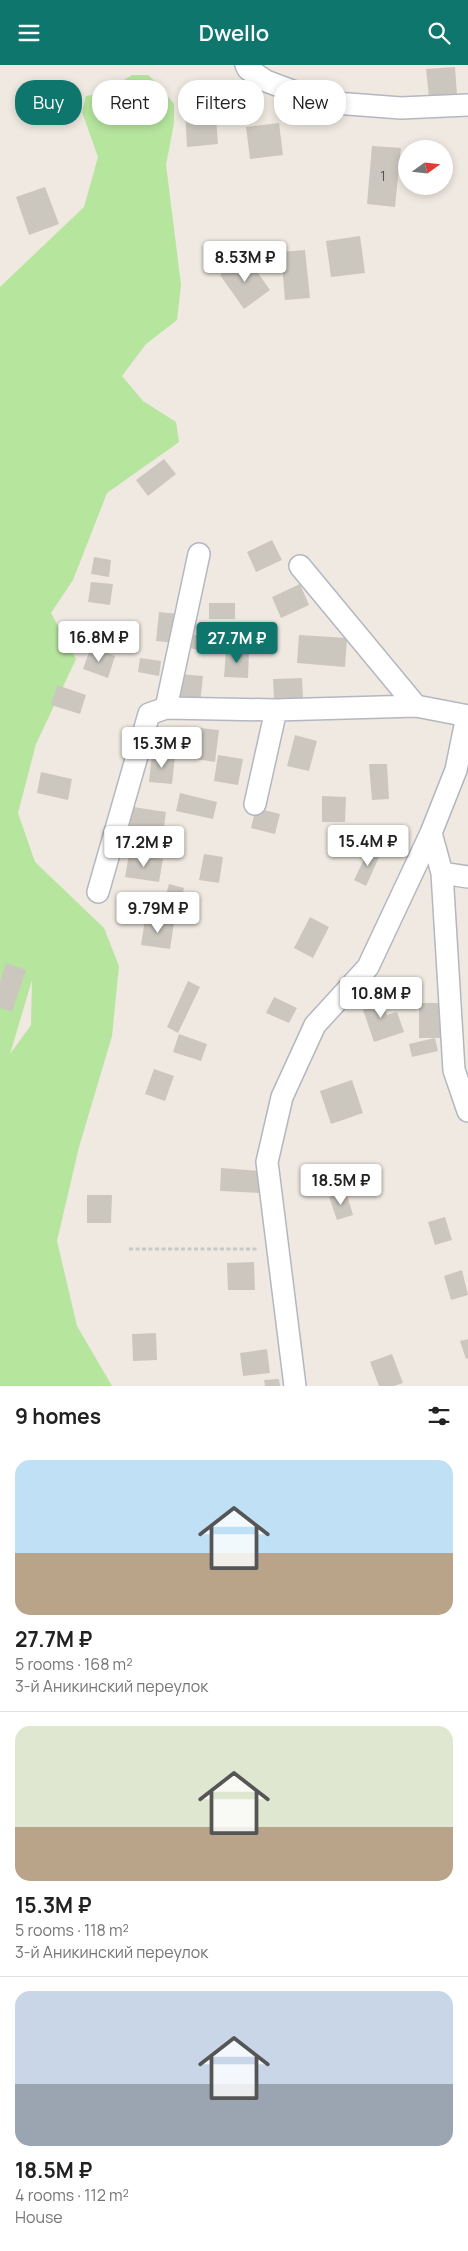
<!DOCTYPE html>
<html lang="en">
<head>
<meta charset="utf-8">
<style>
	body { margin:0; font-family:Manrope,sans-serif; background:#f2f2f2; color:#222; height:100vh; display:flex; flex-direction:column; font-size:19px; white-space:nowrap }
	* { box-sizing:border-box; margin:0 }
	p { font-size:16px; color:#767676 }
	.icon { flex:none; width:28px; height:28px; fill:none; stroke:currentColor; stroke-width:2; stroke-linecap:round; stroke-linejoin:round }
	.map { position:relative; height:1321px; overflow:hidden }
	.drawer { display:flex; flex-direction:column; background:#fff; flex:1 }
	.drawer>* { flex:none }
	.hud { position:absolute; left:15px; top:15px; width:439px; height:45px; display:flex; gap:10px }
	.needle { width:32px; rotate:75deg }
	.fabs { position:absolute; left:398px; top:75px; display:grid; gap:10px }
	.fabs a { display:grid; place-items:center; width:55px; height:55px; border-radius:50%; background:#fff; box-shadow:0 2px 8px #0003; font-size:25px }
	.price { position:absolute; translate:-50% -42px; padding:0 11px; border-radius:5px; background:#fff; color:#222; font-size:16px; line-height:32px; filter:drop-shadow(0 1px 2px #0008) }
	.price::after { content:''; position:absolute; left:50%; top:30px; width:15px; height:11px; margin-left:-8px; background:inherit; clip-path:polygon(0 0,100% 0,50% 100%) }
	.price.selected { background:#0f766e; color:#fff }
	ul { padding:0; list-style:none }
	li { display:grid; align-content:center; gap:10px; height:265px; padding:0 15px }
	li+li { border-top:1px solid #e0e0e0 }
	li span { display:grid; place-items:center; height:155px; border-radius:15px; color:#555 }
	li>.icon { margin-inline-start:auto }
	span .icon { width:90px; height:90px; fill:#fffc; stroke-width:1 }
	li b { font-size:21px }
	h2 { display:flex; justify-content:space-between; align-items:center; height:60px; padding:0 15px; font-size:21px }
	.chip { padding:0 18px; border-radius:20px; background:#fff; box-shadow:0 2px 8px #0003; font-size:18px; line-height:45px }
	.chip.selected { background:#0f766e; color:#fff }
	header { display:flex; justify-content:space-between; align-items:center; height:65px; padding:0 15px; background:#0f766e; color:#fff; font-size:22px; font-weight:600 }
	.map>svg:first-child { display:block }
	.green { fill:#b6e59e; fill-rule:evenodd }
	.building { fill:#cbc7bf }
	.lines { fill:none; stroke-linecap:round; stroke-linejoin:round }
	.minor-casing { stroke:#b4b7c1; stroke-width:24 }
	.path { stroke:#c9c9c9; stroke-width:3; stroke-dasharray:4 2.5; stroke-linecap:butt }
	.minor { stroke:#fff; stroke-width:21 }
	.labels { text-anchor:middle; stroke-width:4; stroke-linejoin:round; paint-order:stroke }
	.number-label { font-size:14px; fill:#555452 }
</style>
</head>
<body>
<header><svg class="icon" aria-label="menu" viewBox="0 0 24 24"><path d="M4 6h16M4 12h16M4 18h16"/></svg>Dwello<svg class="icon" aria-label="search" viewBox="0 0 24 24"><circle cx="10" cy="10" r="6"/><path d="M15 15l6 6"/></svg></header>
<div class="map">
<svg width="468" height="1321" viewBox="0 0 468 1321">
	<rect width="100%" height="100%" fill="#efe9e1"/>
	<path class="green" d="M 132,10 L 148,10 L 159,20 L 174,39 L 174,58 L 166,100 L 181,220 L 177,255 L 146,279 L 122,311 L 143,336 L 176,357 L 179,377 L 107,428 L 73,515 L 51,548 L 76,594 L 36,679 L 18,748 L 35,797 L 104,863 L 119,901 L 112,971 L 79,1082 L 57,1176 L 77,1261 L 112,1321 L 0,1321 L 0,222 L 84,142 L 98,92 L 82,47 L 86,31 L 104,28 L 110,42 L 121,43 L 125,32 L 122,16 ZM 32,914 L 31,960 L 10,989 L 32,915 Z"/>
	<path class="building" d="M 455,2 L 457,30 L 429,32 L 426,4 Z
		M 214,25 L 218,79 L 187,82 L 184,27 Z
		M 279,58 L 283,90 L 250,94 L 246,62 Z
		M 372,81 L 401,83 L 395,142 L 367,139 Z
		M 45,122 L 59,159 L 29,170 L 16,132 Z
		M 360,171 L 365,208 L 331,212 L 326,176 Z
		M 305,185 L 310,233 L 285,235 L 281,187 Z
		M 246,191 L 270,225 L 244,244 L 220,210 Z
		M 164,394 L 176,409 L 148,431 L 136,415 Z
		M 272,475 L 282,495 L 256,507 L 247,487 Z
		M 94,492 L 111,495 L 109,512 L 91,509 Z
		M 91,517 L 113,519 L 110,540 L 88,537 Z
		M 300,519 L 309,540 L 281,553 L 272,532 Z
		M 209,538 L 235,538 L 235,554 L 209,554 Z
		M 159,547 L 180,549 L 177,578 L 156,576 Z
		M 188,569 L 204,571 L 203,585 L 187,583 Z
		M 299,570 L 347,573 L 345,602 L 297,598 Z
		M 91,582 L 115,591 L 108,613 L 83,604 Z
		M 226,585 L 249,586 L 248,613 L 224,612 Z
		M 140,593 L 161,596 L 159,611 L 138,607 Z
		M 178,609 L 203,611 L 200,639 L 175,637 Z
		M 302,613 L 303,633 L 274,634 L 273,614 Z
		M 57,620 L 86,630 L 80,649 L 51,640 Z
		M 199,663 L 219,665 L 215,697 L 195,694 Z
		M 295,670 L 317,676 L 309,706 L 287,701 Z
		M 152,689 L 175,691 L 172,719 L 149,717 Z
		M 218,690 L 243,694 L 238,720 L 214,716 Z
		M 369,699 L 387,699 L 389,734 L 372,735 Z
		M 41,707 L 72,714 L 68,735 L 37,728 Z
		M 180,728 L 217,737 L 213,754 L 176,746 Z
		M 322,731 L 346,732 L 345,757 L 322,757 Z
		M 133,742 L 166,747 L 163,769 L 129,764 Z
		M 256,743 L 280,749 L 275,769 L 251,763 Z
		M 370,782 L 381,788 L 366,821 L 354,815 Z
		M 129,789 L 163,794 L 159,817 L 125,812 Z
		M 204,789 L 223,792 L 219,818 L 199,815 Z
		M 169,819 L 184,823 L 178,849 L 162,845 Z
		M 310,852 L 329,862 L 313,893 L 294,883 Z
		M 145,854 L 174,858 L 170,884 L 141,880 Z
		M 6,898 L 26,905 L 12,947 L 0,943 L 0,917 Z
		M 188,916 L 200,922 L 178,968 L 167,962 Z
		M 380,929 L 387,950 L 397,947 L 404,967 L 374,977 L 360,936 Z
		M 274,932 L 297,943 L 289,958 L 266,948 Z
		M 419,938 L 445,938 L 445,973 L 419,973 Z
		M 179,969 L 207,979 L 201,996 L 173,987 Z
		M 435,973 L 438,986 L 412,992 L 409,979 Z
		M 154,1004 L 174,1011 L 165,1036 L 145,1029 Z
		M 352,1015 L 363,1048 L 331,1059 L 320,1026 Z
		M 221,1103 L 261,1106 L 260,1128 L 220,1126 Z
		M 346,1127 L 353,1150 L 337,1155 L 329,1132 Z
		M 87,1130 L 112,1130 L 111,1158 L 87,1158 Z
		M 445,1152 L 452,1175 L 435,1180 L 428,1157 Z
		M 254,1197 L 255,1225 L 228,1225 L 227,1198 Z
		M 462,1205 L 468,1230 L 451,1235 L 444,1211 Z
		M 156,1268 L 157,1295 L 133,1296 L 132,1269 Z
		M 468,1274 L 468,1293 L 466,1294 L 460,1276 Z
		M 267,1284 L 270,1308 L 243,1311 L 240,1288 Z
		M 392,1289 L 403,1318 L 394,1321 L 379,1321 L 370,1297 Z
		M 279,1314 L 280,1321 L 265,1321 L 264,1315 Z"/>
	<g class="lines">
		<g class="minor-casing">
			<path id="minor" d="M 246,0 L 248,4 L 266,16 L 322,37 L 401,43 L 468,40
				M 300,501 L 416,641
				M 166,643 L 199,489
				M 255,739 L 276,645
				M 431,768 L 442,808 L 454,1005 L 468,1046
				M 442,808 L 468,812
				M 98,827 L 149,649 L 166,643 L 276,645 L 416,641 L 468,651
				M 295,1321 L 267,1097 L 282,1032 L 315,960 L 368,902 L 431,768 L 456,705 L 467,651"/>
		</g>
		<path class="path" d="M 129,1184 L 258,1184"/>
		<use href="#minor" class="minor"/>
	</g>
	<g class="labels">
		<g class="number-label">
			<text x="383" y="116">1</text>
		</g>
	</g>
</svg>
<div class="fabs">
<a><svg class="needle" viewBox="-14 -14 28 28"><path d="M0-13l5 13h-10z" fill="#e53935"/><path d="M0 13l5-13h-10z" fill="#767676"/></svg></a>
</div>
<b class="price" style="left:245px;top:218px">8.53M ₽</b>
<b class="price" style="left:99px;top:598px">16.8M ₽</b>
<b class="price selected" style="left:237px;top:599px">27.7M ₽</b>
<b class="price" style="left:162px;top:704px">15.3M ₽</b>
<b class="price" style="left:368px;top:802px">15.4M ₽</b>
<b class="price" style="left:144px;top:803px">17.2M ₽</b>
<b class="price" style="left:158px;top:869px">9.79M ₽</b>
<b class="price" style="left:381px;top:954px">10.8M ₽</b>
<b class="price" style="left:341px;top:1141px">18.5M ₽</b>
<div class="hud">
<a class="chip selected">Buy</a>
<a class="chip">Rent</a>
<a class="chip">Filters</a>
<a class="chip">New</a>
</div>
</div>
<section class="drawer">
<h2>9 homes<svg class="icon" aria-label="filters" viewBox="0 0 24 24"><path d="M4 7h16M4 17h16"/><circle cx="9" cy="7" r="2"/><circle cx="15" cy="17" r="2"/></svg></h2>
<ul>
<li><span style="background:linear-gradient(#bfe0f5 60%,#b9a48a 0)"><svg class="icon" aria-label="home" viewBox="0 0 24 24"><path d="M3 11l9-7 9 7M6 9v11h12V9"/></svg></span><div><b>27.7M ₽</b><p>5 rooms · 168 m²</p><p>3-й Аникинский переулок</p></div></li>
<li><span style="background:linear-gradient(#dfe7d0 65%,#b9a48a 0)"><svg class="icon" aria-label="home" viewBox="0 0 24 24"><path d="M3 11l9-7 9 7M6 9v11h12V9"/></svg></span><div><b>15.3M ₽</b><p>5 rooms · 118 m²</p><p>3-й Аникинский переулок</p></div></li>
<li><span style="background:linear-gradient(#c9d6e8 60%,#9aa5b1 0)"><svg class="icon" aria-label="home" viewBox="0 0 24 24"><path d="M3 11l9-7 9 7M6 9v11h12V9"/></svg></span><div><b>18.5M ₽</b><p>4 rooms · 112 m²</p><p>House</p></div></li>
</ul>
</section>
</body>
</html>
